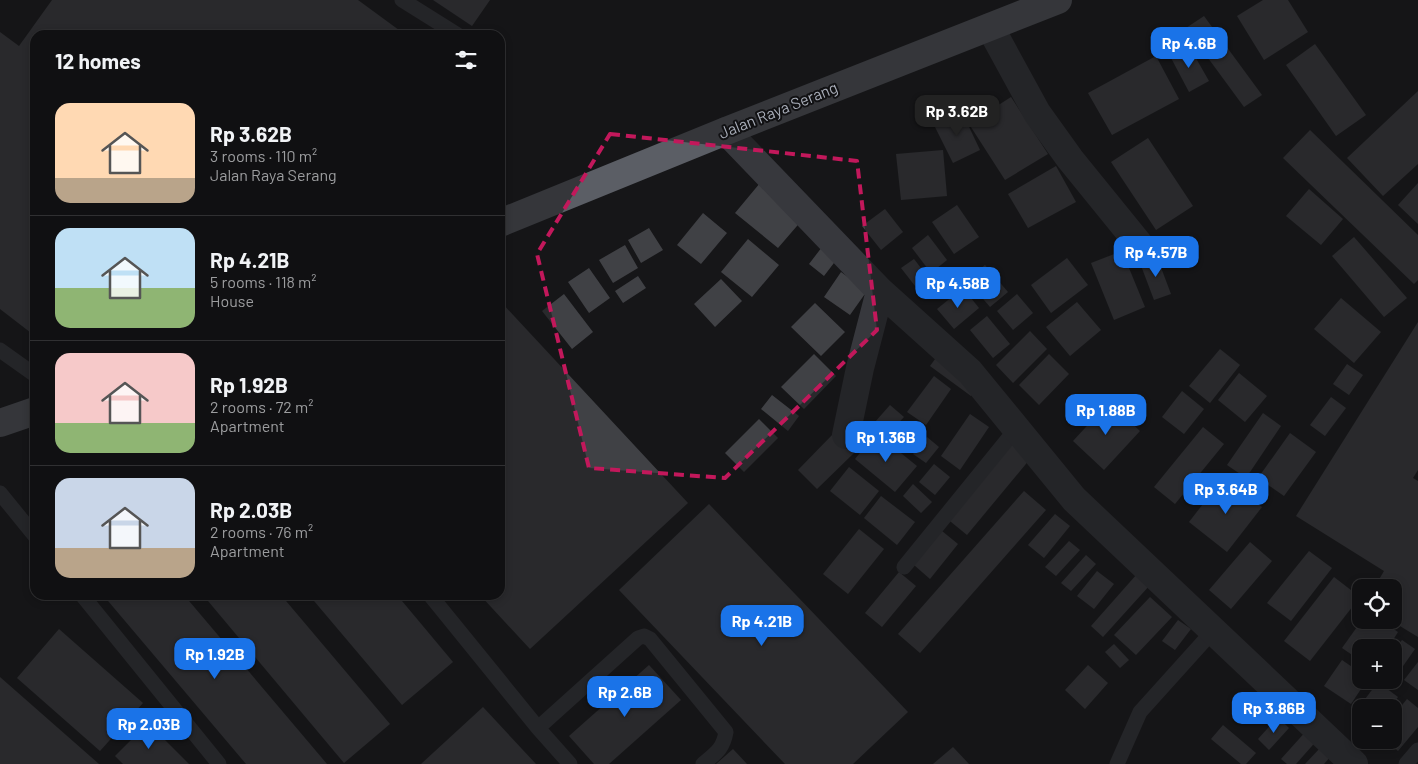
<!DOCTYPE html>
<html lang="en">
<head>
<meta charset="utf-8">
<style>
	body { margin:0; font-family:Barlow,sans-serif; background:#19191b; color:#f1f3f6; height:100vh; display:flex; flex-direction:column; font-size:19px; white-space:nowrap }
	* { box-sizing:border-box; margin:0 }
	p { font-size:16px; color:#9c9d9f }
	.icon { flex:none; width:28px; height:28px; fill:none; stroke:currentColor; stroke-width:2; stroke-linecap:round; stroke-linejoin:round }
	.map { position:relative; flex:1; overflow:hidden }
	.details { position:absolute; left:30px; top:30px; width:475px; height:570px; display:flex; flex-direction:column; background:#101012; border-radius:15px; box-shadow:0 2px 8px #0003,0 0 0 1px #303032 }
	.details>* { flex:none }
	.controls { position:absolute; left:1352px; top:579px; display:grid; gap:10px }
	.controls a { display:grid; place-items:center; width:50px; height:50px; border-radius:10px; background:#101012; box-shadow:0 2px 8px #0003,0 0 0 1px #303032; font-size:25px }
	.price { position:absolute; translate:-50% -42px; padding:0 11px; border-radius:10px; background:#1a73e8; color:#fff; font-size:16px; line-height:32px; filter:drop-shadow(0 1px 2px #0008) }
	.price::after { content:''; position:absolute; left:50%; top:30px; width:15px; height:11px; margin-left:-8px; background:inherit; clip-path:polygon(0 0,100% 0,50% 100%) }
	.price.selected { background:#222; color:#fff }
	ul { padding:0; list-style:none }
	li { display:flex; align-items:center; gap:15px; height:125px; padding:0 25px }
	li+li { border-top:1px solid #303032 }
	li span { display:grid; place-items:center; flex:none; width:140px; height:100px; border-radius:15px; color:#555 }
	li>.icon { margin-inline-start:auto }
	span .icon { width:60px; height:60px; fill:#fffc; stroke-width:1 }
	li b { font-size:21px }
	h2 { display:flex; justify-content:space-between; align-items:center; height:60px; padding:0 25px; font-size:21px }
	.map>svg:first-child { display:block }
	.building { fill:#404145 }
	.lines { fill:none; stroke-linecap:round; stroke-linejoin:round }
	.service { stroke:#37383d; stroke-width:15 }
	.minor { stroke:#37383d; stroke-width:28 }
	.trunk { stroke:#5b5e65; stroke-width:28 }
	.marked { fill:none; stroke:#c2185b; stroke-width:4; stroke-dasharray:10 6; stroke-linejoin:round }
	.labels { text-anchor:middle; stroke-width:4; stroke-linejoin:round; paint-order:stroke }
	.street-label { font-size:16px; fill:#a8adb8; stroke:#111113 }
</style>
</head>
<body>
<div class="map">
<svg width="1418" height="764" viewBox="0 0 1418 764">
	<rect width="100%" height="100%" fill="#161618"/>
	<path class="building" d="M 52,0 L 358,0 L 403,33 L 402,35 L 35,35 L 35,336 L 0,309 L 0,32 L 19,46 Z
		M 433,0 L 490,0 L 472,26 Z
		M 1263,0 L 1288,0 L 1308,32 L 1264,60 L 1237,16 Z
		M 1204,16 L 1262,95 L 1244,107 L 1186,28 Z
		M 1315,44 L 1366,115 L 1336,136 L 1286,65 Z
		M 1189,46 L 1209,81 L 1189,92 L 1170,56 Z
		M 1156,56 L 1179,99 L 1112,135 L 1088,93 Z
		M 1418,91 L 1418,164 L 1383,196 L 1347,158 Z
		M 1011,97 L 1048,154 L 1005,180 L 969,124 Z
		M 962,112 L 980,150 L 953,163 L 934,125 Z
		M 1310,130 L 1418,235 L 1418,280 L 1414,284 L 1283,158 Z
		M 1148,138 L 1193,206 L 1156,230 L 1111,162 Z
		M 943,150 L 947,196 L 901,200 L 896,154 Z
		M 1056,166 L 1076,202 L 1028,228 L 1008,194 Z
		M 760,183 L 803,219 L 778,248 L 735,213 Z
		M 1418,183 L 1418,224 L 1398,205 Z
		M 1309,189 L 1343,219 L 1321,245 L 1286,216 Z
		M 957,205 L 979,237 L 954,254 L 932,222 Z
		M 885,209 L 903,232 L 881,250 L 862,226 Z
		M 703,213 L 727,233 L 701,264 L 677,245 Z
		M 649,228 L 663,250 L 641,263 L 628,240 Z
		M 928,235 L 947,260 L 931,273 L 912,248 Z
		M 1354,237 L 1407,298 L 1384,317 L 1332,256 Z
		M 748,239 L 779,265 L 752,297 L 721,272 Z
		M 625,245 L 638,268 L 613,283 L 599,260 Z
		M 822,247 L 837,259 L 824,276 L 809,264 Z
		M 1122,251 L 1145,307 L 1114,320 L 1091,263 Z
		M 1157,257 L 1171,294 L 1154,300 L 1140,263 Z
		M 1067,258 L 1088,285 L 1051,313 L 1031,285 Z
		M 914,259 L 931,281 L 919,291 L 901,268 Z
		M 985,265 L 1008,292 L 990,307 L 967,280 Z
		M 589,268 L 610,298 L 589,313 L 568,282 Z
		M 841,272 L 867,291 L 850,315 L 824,297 Z
		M 638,276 L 646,288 L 623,303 L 615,291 Z
		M 721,279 L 742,301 L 715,327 L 694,304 Z
		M 963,288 L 979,308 L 954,329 L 937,309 Z
		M 564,294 L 593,332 L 572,349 L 542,311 Z
		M 1017,294 L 1033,313 L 1013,330 L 997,311 Z
		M 1341,298 L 1381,332 L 1354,363 L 1314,329 Z
		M 500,301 L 688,503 L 530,649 L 480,595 L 500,595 Z
		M 1077,302 L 1101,330 L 1070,356 L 1046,327 Z
		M 815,303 L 845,332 L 821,356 L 791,327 Z
		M 987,316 L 1010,344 L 993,358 L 970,330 Z
		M 1418,322 L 1418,470 L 1413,478 L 1418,481 L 1418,637 L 1390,620 L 1394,620 L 1394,588 L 1374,588 L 1384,571 L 1296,516 Z
		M 1030,331 L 1047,349 L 1013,383 L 996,365 Z
		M 1220,349 L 1240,365 L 1210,403 L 1189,386 Z
		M 814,354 L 836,376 L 804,409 L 781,387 Z
		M 1049,354 L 1069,374 L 1039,405 L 1019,385 Z
		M 938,355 L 979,385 L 971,396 L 930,366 Z
		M 1347,364 L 1363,375 L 1349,395 L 1333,384 Z
		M 1239,373 L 1267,396 L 1245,422 L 1218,400 Z
		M 934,376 L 951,389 L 926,425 L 907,412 Z
		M 1182,391 L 1204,409 L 1184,434 L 1162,417 Z
		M 772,395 L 799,416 L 788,431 L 761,409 Z
		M 1331,397 L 1346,408 L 1325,436 L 1310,425 Z
		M 1109,402 L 1140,431 L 1104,470 L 1073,441 Z
		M 890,405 L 904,417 L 888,434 L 875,422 Z
		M 1263,413 L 1281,426 L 1246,478 L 1227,465 Z
		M 970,414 L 989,427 L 960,470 L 941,456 Z
		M 759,419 L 778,438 L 744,472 L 725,453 Z
		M 905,421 L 920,433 L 908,449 L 892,437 Z
		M 1203,427 L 1224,444 L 1175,504 L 1154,487 Z
		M 834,433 L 854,453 L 817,489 L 798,470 Z
		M 876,433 L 917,466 L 895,492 L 855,459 Z
		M 1290,433 L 1316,452 L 1284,496 L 1258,478 Z
		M 927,437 L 939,447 L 926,463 L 913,454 Z
		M 1008,441 L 1030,459 L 967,535 L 945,517 Z
		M 934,464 L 950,477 L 935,495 L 919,482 Z
		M 849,467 L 879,491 L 860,515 L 830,491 Z
		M 1224,477 L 1262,507 L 1227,552 L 1189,522 Z
		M 913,484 L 932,502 L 921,513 L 903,496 Z
		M 1024,491 L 1046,510 L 920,653 L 898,634 Z
		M 881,496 L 915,522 L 897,545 L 864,518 Z
		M 709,504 L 908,712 L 853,764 L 785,764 L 619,590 Z
		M 1055,514 L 1070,526 L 1044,558 L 1028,545 Z
		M 859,529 L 884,549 L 848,594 L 823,574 Z
		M 942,531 L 958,544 L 930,579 L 914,565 Z
		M 1069,541 L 1080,550 L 1056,576 L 1045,567 Z
		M 1250,542 L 1272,561 L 1231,609 L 1209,590 Z
		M 1309,551 L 1332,568 L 1291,621 L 1267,603 Z
		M 1086,555 L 1096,564 L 1071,591 L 1061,583 Z
		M 1097,571 L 1114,584 L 1094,609 L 1077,596 Z
		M 899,572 L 916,586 L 882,627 L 865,613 Z
		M 1137,574 L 1150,585 L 1103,637 L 1091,626 Z
		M 1334,577 L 1360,597 L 1310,661 L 1284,641 Z
		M 103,595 L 184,595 L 327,764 L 246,764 Z
		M 203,595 L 281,595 L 390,724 L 344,763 Z
		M 309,595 L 397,595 L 453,662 L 402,705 Z
		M 1150,597 L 1172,617 L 1136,655 L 1114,635 Z
		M 1178,620 L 1191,629 L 1175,650 L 1162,641 Z
		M 1362,620 L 1380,620 L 1398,632 L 1388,648 L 1361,648 L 1361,661 L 1342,648 Z
		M 59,629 L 143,703 L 100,751 L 17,678 Z
		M 1402,640 L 1415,649 L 1394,679 L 1394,651 Z
		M 1114,644 L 1129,660 L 1120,668 L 1105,652 Z
		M 1342,660 L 1361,673 L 1361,680 L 1367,680 L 1351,704 L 1324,686 Z
		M 1418,662 L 1418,690 L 1404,680 Z
		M 649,665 L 681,700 L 609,764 L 594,764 L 569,736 Z
		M 1088,665 L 1108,683 L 1085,709 L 1065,690 Z
		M 0,677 L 99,764 L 0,764 Z
		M 1378,682 L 1398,697 L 1390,708 L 1361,709 L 1359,707 Z
		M 1407,699 L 1418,708 L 1418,727 L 1398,751 L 1385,740 L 1394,740 L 1394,715 Z
		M 483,707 L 536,764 L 421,764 Z
		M 1278,717 L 1289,728 L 1269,750 L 1258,739 Z
		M 148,723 L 189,764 L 123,764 L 115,756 Z
		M 1223,725 L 1256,753 L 1246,764 L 1241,764 L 1211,739 Z
		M 1308,729 L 1319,738 L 1296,764 L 1287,764 L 1281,759 Z
		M 953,747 L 969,764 L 933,764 Z
		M 1321,747 L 1331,756 L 1324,764 L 1305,764 Z
		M 733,749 L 747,764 L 716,764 Z"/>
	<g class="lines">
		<path class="service" d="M 402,0 L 458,35
			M 0,350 L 35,375
			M 0,493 L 35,536
			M 904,567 L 1016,429
			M 82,595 L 219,764
			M 430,595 L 538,728
			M 570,764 L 538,728 L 638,638 L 644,636 L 650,639 L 726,732 C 723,749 716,753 703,764
			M 1117,764 L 1140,712 L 1213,631
			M 1406,764 L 1418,750"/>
		<path class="minor" d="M 990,27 L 1037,113 L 1070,159 L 1139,244
			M 726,131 L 880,291 L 970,372 L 1074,499 L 1354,764
			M 846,435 L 860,368 L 880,291"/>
		<path class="trunk" d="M 500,223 L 726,131 L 1058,0
			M 0,423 L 35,411"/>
	</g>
	<path d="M0 0H1418V764H0ZM 610,134 L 857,161 L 877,330 L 725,478 L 589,468 L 537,254 Z" fill="#161618" fill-opacity=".55" fill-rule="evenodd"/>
	<path class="marked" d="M 610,134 L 857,161 L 877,330 L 725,478 L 589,468 L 537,254 Z"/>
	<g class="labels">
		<g class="street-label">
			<text transform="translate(778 110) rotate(-22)" y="6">Jalan Raya Serang</text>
		</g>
	</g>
</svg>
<div class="controls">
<a><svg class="icon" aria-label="locate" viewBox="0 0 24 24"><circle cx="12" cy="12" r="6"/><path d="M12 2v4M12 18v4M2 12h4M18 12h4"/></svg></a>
<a>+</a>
<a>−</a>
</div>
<b class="price" style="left:1189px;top:69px">Rp 4.6B</b>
<b class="price selected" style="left:957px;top:137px">Rp 3.62B</b>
<b class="price" style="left:1156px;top:278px">Rp 4.57B</b>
<b class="price" style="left:958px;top:309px">Rp 4.58B</b>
<b class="price" style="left:1106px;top:436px">Rp 1.88B</b>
<b class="price" style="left:886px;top:463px">Rp 1.36B</b>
<b class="price" style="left:1226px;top:515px">Rp 3.64B</b>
<b class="price" style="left:762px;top:647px">Rp 4.21B</b>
<b class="price" style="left:215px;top:680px">Rp 1.92B</b>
<b class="price" style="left:625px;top:718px">Rp 2.6B</b>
<b class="price" style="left:1274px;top:734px">Rp 3.86B</b>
<b class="price" style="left:149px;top:750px">Rp 2.03B</b>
<section class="details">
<h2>12 homes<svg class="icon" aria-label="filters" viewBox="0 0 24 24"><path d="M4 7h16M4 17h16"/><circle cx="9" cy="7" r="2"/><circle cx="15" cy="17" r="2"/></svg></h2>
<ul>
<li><span style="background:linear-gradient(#ffd9b3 75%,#b9a48a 0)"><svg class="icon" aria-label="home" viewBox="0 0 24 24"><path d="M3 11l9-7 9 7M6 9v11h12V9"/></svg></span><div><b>Rp 3.62B</b><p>3 rooms · 110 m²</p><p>Jalan Raya Serang</p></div></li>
<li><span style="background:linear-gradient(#bfe0f5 60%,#8fb573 0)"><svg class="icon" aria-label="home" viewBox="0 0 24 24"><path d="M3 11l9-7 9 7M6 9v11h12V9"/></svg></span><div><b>Rp 4.21B</b><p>5 rooms · 118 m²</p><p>House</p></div></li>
<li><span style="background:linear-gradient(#f6c9c9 70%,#8fb573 0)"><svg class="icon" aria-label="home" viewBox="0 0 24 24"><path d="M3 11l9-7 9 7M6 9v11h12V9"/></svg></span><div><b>Rp 1.92B</b><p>2 rooms · 72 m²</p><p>Apartment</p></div></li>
<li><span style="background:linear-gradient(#c9d6e8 70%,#b9a48a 0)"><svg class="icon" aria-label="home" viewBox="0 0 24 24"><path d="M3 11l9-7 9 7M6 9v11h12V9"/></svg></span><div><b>Rp 2.03B</b><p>2 rooms · 76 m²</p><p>Apartment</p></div></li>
</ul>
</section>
</div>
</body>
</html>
